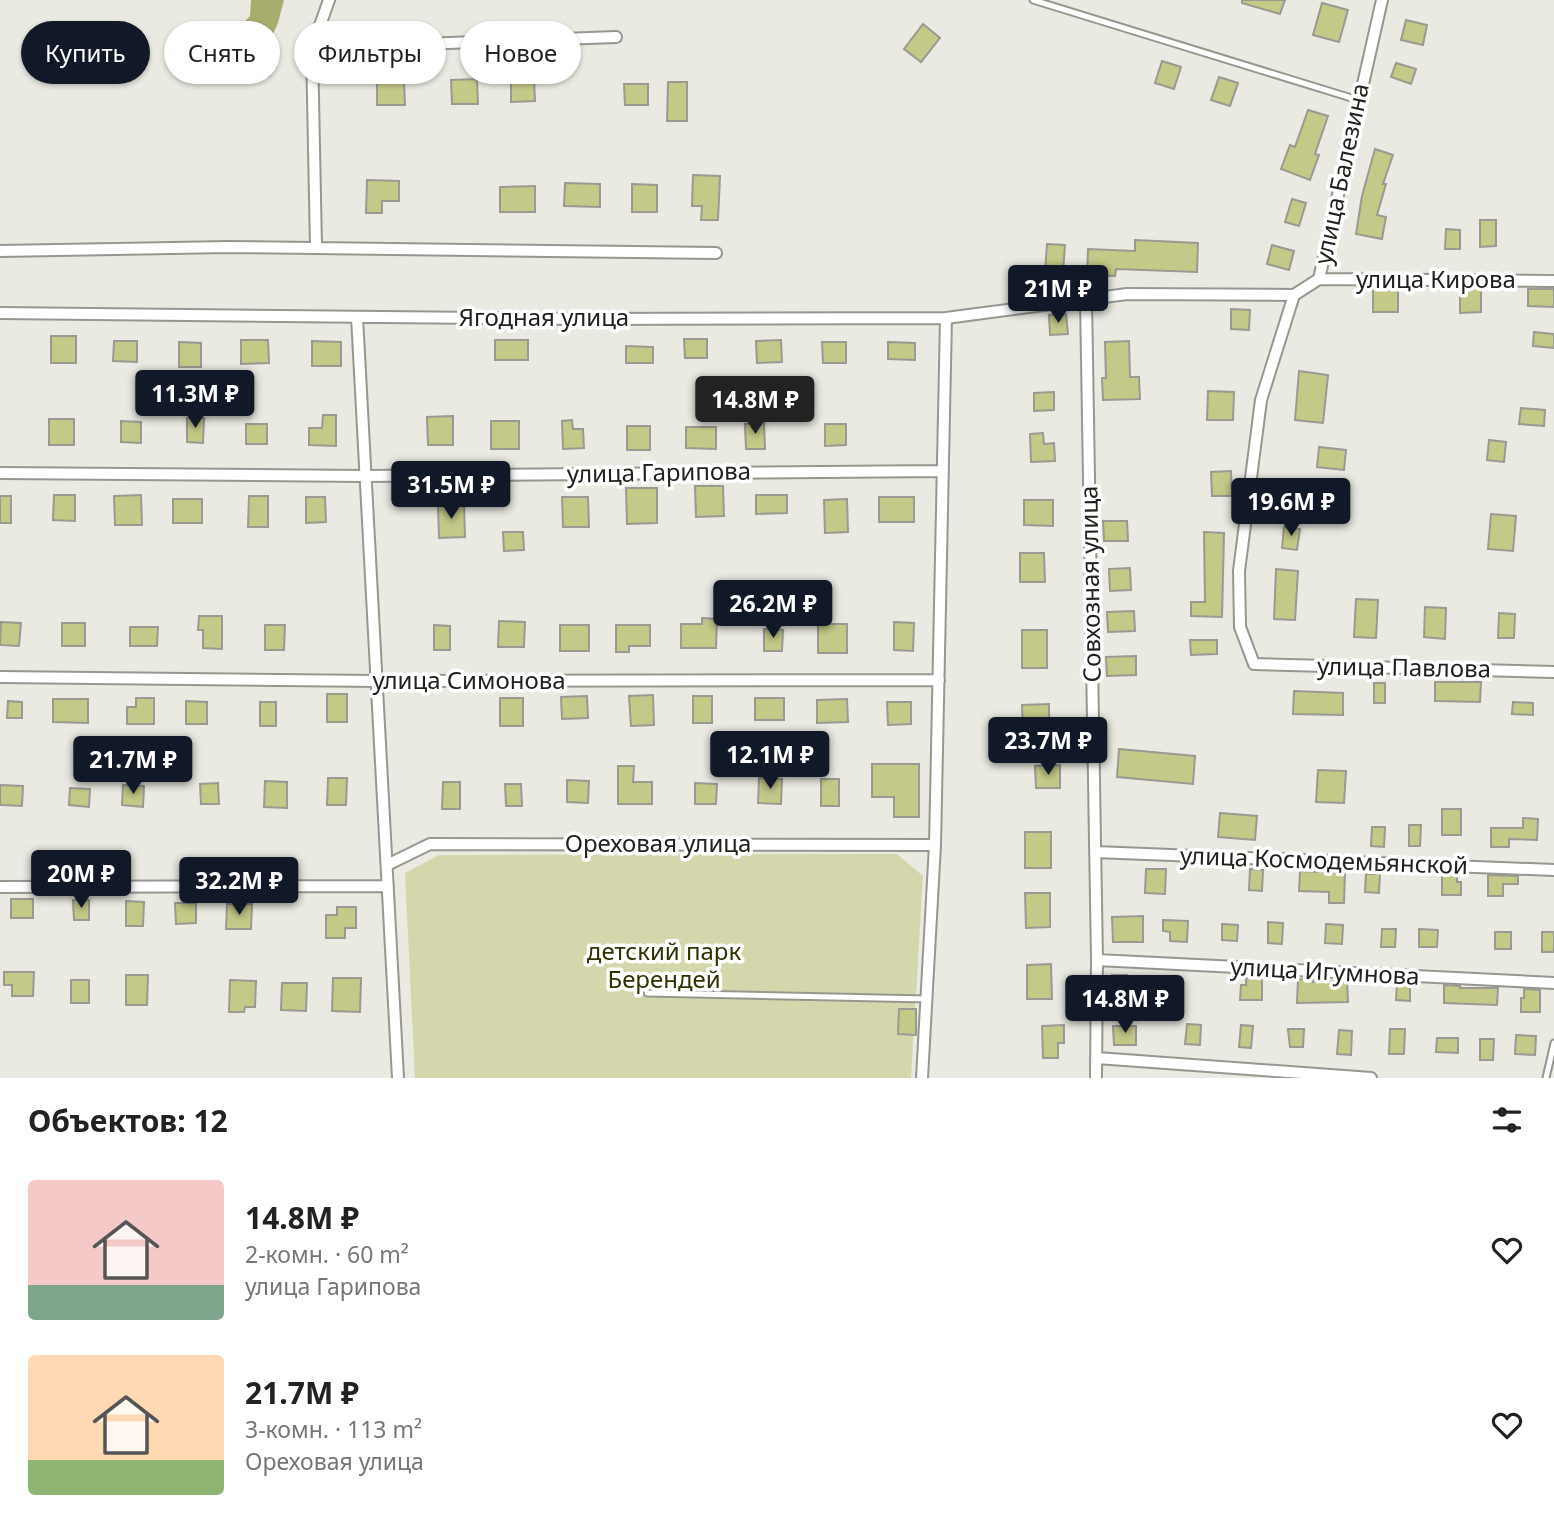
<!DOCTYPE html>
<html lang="ru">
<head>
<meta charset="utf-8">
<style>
	body { margin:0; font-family:"Noto Sans",sans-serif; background:#f2f2f2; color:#222; height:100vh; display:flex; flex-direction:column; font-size:26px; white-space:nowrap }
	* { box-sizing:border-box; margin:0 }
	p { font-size:23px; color:#767676 }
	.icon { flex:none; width:38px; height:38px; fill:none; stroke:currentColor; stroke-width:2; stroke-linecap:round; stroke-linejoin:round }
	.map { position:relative; height:1078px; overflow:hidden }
	.details { display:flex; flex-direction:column; background:#fff; flex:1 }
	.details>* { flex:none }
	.top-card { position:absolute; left:21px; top:21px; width:700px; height:63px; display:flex; gap:14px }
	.price { position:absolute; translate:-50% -60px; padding:0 16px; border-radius:7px; background:#111827; color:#fff; font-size:23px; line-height:46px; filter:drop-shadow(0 2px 4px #0008) }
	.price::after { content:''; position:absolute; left:50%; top:42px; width:21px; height:16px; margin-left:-10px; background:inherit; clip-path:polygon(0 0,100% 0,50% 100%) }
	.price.on { background:#222; color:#fff }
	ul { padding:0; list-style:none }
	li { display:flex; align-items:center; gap:21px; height:175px; padding:0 28px }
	li span { display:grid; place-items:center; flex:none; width:196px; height:140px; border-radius:7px; color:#555 }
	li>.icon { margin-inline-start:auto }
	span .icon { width:84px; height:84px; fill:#fffc; stroke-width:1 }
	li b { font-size:30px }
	h2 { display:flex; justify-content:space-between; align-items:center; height:84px; padding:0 28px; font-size:30px }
	.chip { padding:0 24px; border-radius:32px; background:#fff; box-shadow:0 2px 5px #0004; font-size:24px; line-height:63px }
	.chip.on { background:#111827; color:#fff }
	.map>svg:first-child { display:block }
	.green { fill:#d4d7ab }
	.water { fill:#a8ac6d }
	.building { fill:#c5c988; stroke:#999a92; stroke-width:2 }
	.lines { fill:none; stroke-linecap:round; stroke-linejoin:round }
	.service-casing { stroke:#96978f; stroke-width:9 }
	.minor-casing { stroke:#96978f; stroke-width:14 }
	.service { stroke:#fff; stroke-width:5 }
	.minor { stroke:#fff; stroke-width:10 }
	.labels { text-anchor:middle; stroke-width:7; stroke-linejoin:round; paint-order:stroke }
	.street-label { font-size:24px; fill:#21211e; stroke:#fff }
	.park-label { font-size:24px; fill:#303200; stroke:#fff }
</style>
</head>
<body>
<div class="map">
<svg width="1554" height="1078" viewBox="0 0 1554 1078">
	<rect width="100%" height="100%" fill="#eaeae2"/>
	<path class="green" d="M 897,854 L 923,876 L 911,1078 L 415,1078 L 405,873 L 439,855 Z"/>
	<path class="water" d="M 251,0 L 284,0 L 278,23 L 265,51 L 274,60 L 270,77 L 255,76 L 230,60 L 234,33 L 250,16 Z"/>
	<path class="building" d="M 1242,0 L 1285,0 L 1280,14 L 1242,3 Z
		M 1322,3 L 1348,10 L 1339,42 L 1313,35 Z
		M 1406,20 L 1427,25 L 1423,45 L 1401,40 Z
		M 923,24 L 940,38 L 921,62 L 904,49 Z
		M 1162,61 L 1181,67 L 1174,89 L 1155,83 Z
		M 1396,63 L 1416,69 L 1411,84 L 1391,77 Z
		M 1219,77 L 1238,83 L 1230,106 L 1211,100 Z
		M 477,79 L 478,104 L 452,104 L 451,80 Z
		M 534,80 L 535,101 L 511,102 L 511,81 Z
		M 377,81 L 404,81 L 405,105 L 377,105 Z
		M 668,82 L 687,82 L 687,121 L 667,121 Z
		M 624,84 L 648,84 L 648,105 L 625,105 Z
		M 1308,110 L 1328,116 L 1315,154 L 1319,155 L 1310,180 L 1281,169 L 1290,145 L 1295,147 Z
		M 1375,149 L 1393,155 L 1383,184 L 1386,184 L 1377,215 L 1386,217 L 1382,239 L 1356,234 L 1362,196 Z
		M 693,175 L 720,176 L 718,220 L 701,220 L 702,206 L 692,206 Z
		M 367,180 L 399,181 L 399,201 L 382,201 L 382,213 L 366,213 Z
		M 565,183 L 600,184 L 600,207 L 564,206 Z
		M 632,184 L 657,185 L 657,212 L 632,212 Z
		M 535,186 L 535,212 L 500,212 L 500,187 Z
		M 1292,199 L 1306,203 L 1299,226 L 1285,222 Z
		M 1480,220 L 1496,220 L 1496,246 L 1480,247 Z
		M 1446,229 L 1460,230 L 1460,249 L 1445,249 Z
		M 1135,240 L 1198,243 L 1197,272 L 1116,269 L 1115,276 L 1087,275 L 1088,249 L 1135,251 Z
		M 1047,244 L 1065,245 L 1063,273 L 1045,272 Z
		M 1272,245 L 1294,251 L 1289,270 L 1267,264 Z
		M 1460,288 L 1481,288 L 1481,312 L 1460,313 Z
		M 1528,289 L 1554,289 L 1554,307 L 1528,306 Z
		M 1373,290 L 1398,290 L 1398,312 L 1373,312 Z
		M 1231,309 L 1250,310 L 1249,330 L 1231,329 Z
		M 1066,314 L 1068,334 L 1050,335 L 1049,315 Z
		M 1534,332 L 1554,334 L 1554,348 L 1533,346 Z
		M 51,336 L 76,336 L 76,363 L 51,363 Z
		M 684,339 L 707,339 L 707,358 L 685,358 Z
		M 241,340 L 268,340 L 269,363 L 241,364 Z
		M 495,340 L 528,340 L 528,360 L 495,360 Z
		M 781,340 L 782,362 L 757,363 L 756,341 Z
		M 114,341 L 137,341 L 137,362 L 113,361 Z
		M 312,341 L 341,342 L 341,366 L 312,366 Z
		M 1129,341 L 1130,377 L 1139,377 L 1140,399 L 1103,400 L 1102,378 L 1106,378 L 1105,342 Z
		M 179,342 L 201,343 L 201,367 L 179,367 Z
		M 822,342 L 846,342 L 846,363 L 823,363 Z
		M 888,342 L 915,343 L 915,360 L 888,359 Z
		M 626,346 L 653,347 L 653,363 L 626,363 Z
		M 1299,371 L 1328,375 L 1323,423 L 1295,420 Z
		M 1208,391 L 1234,392 L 1233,420 L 1207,420 Z
		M 1054,392 L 1054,410 L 1034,411 L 1034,393 Z
		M 1521,408 L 1545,410 L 1544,426 L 1519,424 Z
		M 323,415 L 336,415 L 336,446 L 309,445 L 309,428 L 322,428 Z
		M 453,416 L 453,445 L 428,445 L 427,417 Z
		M 187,418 L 204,418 L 203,443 L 187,442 Z
		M 49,419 L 74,419 L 74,445 L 49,445 Z
		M 572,420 L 573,429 L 583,429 L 584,448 L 563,449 L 562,421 Z
		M 121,421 L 141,422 L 141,443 L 121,442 Z
		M 491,421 L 519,421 L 519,449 L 491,449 Z
		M 764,423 L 765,449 L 746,449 L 745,424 Z
		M 246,424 L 267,424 L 267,444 L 246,444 Z
		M 825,424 L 846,424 L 846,445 L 825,446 Z
		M 627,426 L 650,426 L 650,450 L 627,450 Z
		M 686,427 L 716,427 L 716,449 L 686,448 Z
		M 1043,433 L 1044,444 L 1054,443 L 1055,461 L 1031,462 L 1030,434 Z
		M 1489,440 L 1506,442 L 1504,462 L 1487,460 Z
		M 1319,447 L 1346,450 L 1344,470 L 1317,467 Z
		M 1231,471 L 1232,496 L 1212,496 L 1211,472 Z
		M 695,486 L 723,486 L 724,516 L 696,517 Z
		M 626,488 L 657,488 L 657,523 L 627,524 Z
		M 1288,489 L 1311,493 L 1308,511 L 1285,508 Z
		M 54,495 L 75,495 L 75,521 L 53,520 Z
		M 141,495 L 142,525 L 115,525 L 114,496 Z
		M 756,495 L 787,495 L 787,513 L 756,514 Z
		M 0,496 L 11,496 L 11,523 L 0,523 Z
		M 249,496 L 268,496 L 268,527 L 248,527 Z
		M 306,497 L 325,497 L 326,522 L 306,523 Z
		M 562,497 L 588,497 L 589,527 L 563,527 Z
		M 879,497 L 914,497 L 914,522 L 879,522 Z
		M 173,499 L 202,499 L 202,523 L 173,523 Z
		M 847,499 L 848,532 L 825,533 L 824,500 Z
		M 1024,500 L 1053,500 L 1053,526 L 1024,525 Z
		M 438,505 L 464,505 L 465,537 L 439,538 Z
		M 1491,514 L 1516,516 L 1513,551 L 1488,549 Z
		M 1103,521 L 1127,521 L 1128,541 L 1104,541 Z
		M 1284,527 L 1300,529 L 1297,550 L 1282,548 Z
		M 503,532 L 523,532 L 524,550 L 504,551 Z
		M 1204,532 L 1224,533 L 1222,617 L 1191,616 L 1191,602 L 1205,602 Z
		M 1020,553 L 1044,553 L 1045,582 L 1020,582 Z
		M 1130,568 L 1131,590 L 1110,591 L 1109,569 Z
		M 1276,569 L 1298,571 L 1295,620 L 1274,619 Z
		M 1356,599 L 1378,600 L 1376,638 L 1354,637 Z
		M 1425,607 L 1446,608 L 1445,639 L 1424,637 Z
		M 1134,611 L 1135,631 L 1108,632 L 1107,612 Z
		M 1499,613 L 1515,614 L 1514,638 L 1498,638 Z
		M 199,616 L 222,616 L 222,649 L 203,648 L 203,630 L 198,630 Z
		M 702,618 L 717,619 L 716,648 L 681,648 L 681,624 L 702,624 Z
		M 499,621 L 525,622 L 524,647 L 498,647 Z
		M 1,622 L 21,623 L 19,646 L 0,645 Z
		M 894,622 L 914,623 L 913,651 L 894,650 Z
		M 62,623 L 85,623 L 85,646 L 62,646 Z
		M 818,624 L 847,624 L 847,653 L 818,653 Z
		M 265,625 L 285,625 L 284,650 L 265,650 Z
		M 434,625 L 450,626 L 450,650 L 434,650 Z
		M 560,625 L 589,625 L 589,651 L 560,651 Z
		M 616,625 L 650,625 L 650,646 L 629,646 L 629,652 L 616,652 Z
		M 130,627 L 158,627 L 157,646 L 130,646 Z
		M 764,629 L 783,630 L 782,651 L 764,651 Z
		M 1022,630 L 1047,630 L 1047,668 L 1022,668 Z
		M 1190,640 L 1217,640 L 1217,654 L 1191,655 Z
		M 1136,656 L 1136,675 L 1107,676 L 1106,657 Z
		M 1435,682 L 1481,682 L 1480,702 L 1435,701 Z
		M 1374,683 L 1385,683 L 1385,703 L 1374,703 Z
		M 1294,691 L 1343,693 L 1343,715 L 1293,714 Z
		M 327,694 L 347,694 L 347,722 L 327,722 Z
		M 653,695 L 654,725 L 631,726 L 629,696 Z
		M 587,696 L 588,718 L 562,719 L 561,697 Z
		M 693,696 L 712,696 L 712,723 L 693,723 Z
		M 136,698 L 154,698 L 154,724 L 127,724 L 127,707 L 136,707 Z
		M 500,698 L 523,698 L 523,726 L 500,726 Z
		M 755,698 L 784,698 L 784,720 L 755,720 Z
		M 53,699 L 88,699 L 88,723 L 53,722 Z
		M 847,699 L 848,722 L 817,723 L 817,700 Z
		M 8,701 L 22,702 L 22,718 L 7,718 Z
		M 186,701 L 207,702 L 207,724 L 186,724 Z
		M 260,702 L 276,702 L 276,726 L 260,726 Z
		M 887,702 L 911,702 L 911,724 L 888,725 Z
		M 1513,702 L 1533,703 L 1533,715 L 1512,714 Z
		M 1049,704 L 1049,735 L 1023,735 L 1022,705 Z
		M 1119,749 L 1195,756 L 1193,784 L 1117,777 Z
		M 872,764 L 919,764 L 919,817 L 894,817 L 894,797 L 872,797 Z
		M 1060,765 L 1060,788 L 1036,788 L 1035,766 Z
		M 618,766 L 634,766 L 633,782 L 652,782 L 652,804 L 618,804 Z
		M 1318,770 L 1346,771 L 1344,803 L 1316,802 Z
		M 328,778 L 347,778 L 346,805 L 327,805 Z
		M 759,778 L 782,779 L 781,804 L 758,803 Z
		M 821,779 L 839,779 L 839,806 L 821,806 Z
		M 567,780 L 589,781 L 588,803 L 567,802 Z
		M 265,781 L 287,782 L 287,808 L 264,807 Z
		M 443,782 L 460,782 L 460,809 L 442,809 Z
		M 218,783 L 219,804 L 201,804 L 200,784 Z
		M 695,783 L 717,784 L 716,804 L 695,804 Z
		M 505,784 L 521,784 L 522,806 L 506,806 Z
		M 0,785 L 23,786 L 22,806 L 0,805 Z
		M 123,785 L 144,786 L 143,807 L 122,805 Z
		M 70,788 L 90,789 L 89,807 L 69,805 Z
		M 1442,809 L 1461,809 L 1461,835 L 1442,835 Z
		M 1220,813 L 1257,816 L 1255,840 L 1218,837 Z
		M 1523,818 L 1538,819 L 1537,840 L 1509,839 L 1509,847 L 1491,847 L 1491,828 L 1523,828 Z
		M 1409,825 L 1421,825 L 1420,846 L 1409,846 Z
		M 1372,827 L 1385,827 L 1384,847 L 1371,846 Z
		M 1025,832 L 1051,832 L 1051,868 L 1025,868 Z
		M 1146,869 L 1166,869 L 1165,894 L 1145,893 Z
		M 1250,869 L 1263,870 L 1262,891 L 1249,890 Z
		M 1300,871 L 1345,873 L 1344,903 L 1329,903 L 1329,892 L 1299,891 Z
		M 1442,873 L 1457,874 L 1457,882 L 1461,882 L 1461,895 L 1442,895 Z
		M 1366,874 L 1380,874 L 1379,893 L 1365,892 Z
		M 1488,875 L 1518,876 L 1518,884 L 1503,884 L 1503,896 L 1488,896 Z
		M 1025,893 L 1050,893 L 1050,927 L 1026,928 Z
		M 11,899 L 33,899 L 33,918 L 11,918 Z
		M 73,900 L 89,900 L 89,920 L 74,920 Z
		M 126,901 L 144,902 L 143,926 L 126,926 Z
		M 175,903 L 196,903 L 196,923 L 176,924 Z
		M 227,904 L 252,904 L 251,929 L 226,929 Z
		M 337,907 L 356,907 L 356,928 L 345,928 L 345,938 L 326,938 L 326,915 L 337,915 Z
		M 1143,916 L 1143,942 L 1113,942 L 1112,917 Z
		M 1163,920 L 1188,921 L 1187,942 L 1170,941 L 1170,932 L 1163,931 Z
		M 1268,922 L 1283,923 L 1282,944 L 1268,943 Z
		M 1222,924 L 1238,925 L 1237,941 L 1222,940 Z
		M 1326,924 L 1343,925 L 1342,944 L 1325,943 Z
		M 1382,929 L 1396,929 L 1395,947 L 1381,947 Z
		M 1419,929 L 1438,930 L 1437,947 L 1419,947 Z
		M 1495,932 L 1511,932 L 1511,949 L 1495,949 Z
		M 1542,932 L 1554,932 L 1554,952 L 1542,952 Z
		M 1051,964 L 1052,999 L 1027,999 L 1027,965 Z
		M 4,972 L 34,972 L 33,996 L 12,996 L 12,985 L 4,985 Z
		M 126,975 L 148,975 L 147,1005 L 126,1005 Z
		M 1112,975 L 1127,975 L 1127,995 L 1112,995 Z
		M 1161,976 L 1172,977 L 1172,992 L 1160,992 Z
		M 333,978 L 361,978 L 360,1012 L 332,1011 Z
		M 1246,978 L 1262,979 L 1262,1000 L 1240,1000 L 1241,985 L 1246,985 Z
		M 1298,979 L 1313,980 L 1313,982 L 1347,981 L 1348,1002 L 1297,1003 Z
		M 71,980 L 89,980 L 89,1003 L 71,1003 Z
		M 230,980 L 256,981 L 255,1007 L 245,1007 L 244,1012 L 229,1012 Z
		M 282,983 L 307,983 L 306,1011 L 281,1010 Z
		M 1397,983 L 1410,984 L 1410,1001 L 1396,1000 Z
		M 1444,985 L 1460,986 L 1460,988 L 1498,988 L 1497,1005 L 1444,1003 Z
		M 1524,989 L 1540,990 L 1540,1012 L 1521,1012 L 1521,998 L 1524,998 Z
		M 899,1009 L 916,1009 L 916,1035 L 898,1034 Z
		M 1187,1024 L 1201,1025 L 1200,1045 L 1185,1044 Z
		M 1064,1025 L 1064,1043 L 1058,1043 L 1058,1058 L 1043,1058 L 1042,1026 Z
		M 1241,1025 L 1253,1026 L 1251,1048 L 1239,1047 Z
		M 1113,1026 L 1136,1026 L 1136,1045 L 1114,1045 Z
		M 1288,1029 L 1304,1029 L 1303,1047 L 1290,1047 Z
		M 1390,1029 L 1405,1029 L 1404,1054 L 1389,1054 Z
		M 1339,1030 L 1352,1031 L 1351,1055 L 1337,1054 Z
		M 1516,1035 L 1536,1036 L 1535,1055 L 1515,1054 Z
		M 1437,1038 L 1458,1038 L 1458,1053 L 1436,1052 Z
		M 1480,1039 L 1494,1039 L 1493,1060 L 1480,1060 Z"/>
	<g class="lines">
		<g class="service-casing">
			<path id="service" d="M 1033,0 L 1358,100
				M 647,993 L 927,999
				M 1546,1078 L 1554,1043"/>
		</g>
		<g class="minor-casing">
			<path id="minor" d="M 1382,0 L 1319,279 L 1294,295 L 1261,400 L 1239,571 L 1240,627 L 1254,664 L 1554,672
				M 312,48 L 616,37
				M 316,247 L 312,48 L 329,0
				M 0,251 L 229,247 L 716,253
				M 1319,279 L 1554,281
				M 1086,299 L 1097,960 L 1096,1078
				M 0,313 L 579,319 L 946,318 L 1127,294 L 1294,295
				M 357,317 L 398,1078
				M 0,473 L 364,476 L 941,471
				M 0,677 L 378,681 L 939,680
				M 1095,852 L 1554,870
				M 387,865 L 430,844 L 935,845
				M 0,887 L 388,886
				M 1097,960 L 1554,983
				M 1097,1058 L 1371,1078
				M 922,1078 L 935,845 L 946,318"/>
		</g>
		<use href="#service" class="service"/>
		<use href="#minor" class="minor"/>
	</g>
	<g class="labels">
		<g class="street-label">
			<text transform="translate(1342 174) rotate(-78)" y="8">улица Балезина</text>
			<text x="1436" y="288">улица Кирова</text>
			<text x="544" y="326">Ягодная улица</text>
			<text transform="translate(659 473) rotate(-1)" y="8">улица Гарипова</text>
			<text transform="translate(1091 584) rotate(-91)" y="8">Совхозная улица</text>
			<text transform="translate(1404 668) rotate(1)" y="8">улица Павлова</text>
			<text x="469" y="689">улица Симонова</text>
			<text x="658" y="852">Ореховая улица</text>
			<text transform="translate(1324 861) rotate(2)" y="8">улица Космодемьянской</text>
			<text transform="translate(1325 972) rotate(3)" y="8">улица Игумнова</text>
		</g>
		<g class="park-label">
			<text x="664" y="960">детский парк<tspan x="664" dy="28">Берендей</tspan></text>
		</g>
	</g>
</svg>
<b class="price" style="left:1058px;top:325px">21M ₽</b>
<b class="price" style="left:195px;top:430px">11.3M ₽</b>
<b class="price on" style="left:755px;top:436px">14.8M ₽</b>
<b class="price" style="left:451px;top:521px">31.5M ₽</b>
<b class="price" style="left:1291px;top:538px">19.6M ₽</b>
<b class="price" style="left:773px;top:640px">26.2M ₽</b>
<b class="price" style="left:1048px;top:777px">23.7M ₽</b>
<b class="price" style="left:770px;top:791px">12.1M ₽</b>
<b class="price" style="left:133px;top:796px">21.7M ₽</b>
<b class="price" style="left:81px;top:910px">20M ₽</b>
<b class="price" style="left:239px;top:917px">32.2M ₽</b>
<b class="price" style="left:1125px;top:1035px">14.8M ₽</b>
<div class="top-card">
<a class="chip on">Купить</a>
<a class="chip">Снять</a>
<a class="chip">Фильтры</a>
<a class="chip">Новое</a>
</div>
</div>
<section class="details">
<h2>Объектов: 12<svg class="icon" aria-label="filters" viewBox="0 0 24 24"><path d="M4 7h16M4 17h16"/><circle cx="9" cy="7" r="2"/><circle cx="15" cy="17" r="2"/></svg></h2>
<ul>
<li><span style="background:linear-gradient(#f6c9c9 75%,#7fa58c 0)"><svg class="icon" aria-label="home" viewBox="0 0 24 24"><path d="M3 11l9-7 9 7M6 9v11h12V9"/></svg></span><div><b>14.8M ₽</b><p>2-комн. · 60 m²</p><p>улица Гарипова</p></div><svg class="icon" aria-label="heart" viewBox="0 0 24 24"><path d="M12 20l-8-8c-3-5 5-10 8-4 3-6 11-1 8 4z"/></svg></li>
<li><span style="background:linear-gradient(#ffd9b3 75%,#8fb573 0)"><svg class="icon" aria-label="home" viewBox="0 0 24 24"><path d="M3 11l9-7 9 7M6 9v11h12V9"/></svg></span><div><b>21.7M ₽</b><p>3-комн. · 113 m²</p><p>Ореховая улица</p></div><svg class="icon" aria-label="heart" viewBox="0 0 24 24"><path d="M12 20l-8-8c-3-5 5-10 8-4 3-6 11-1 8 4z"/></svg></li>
</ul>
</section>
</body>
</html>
